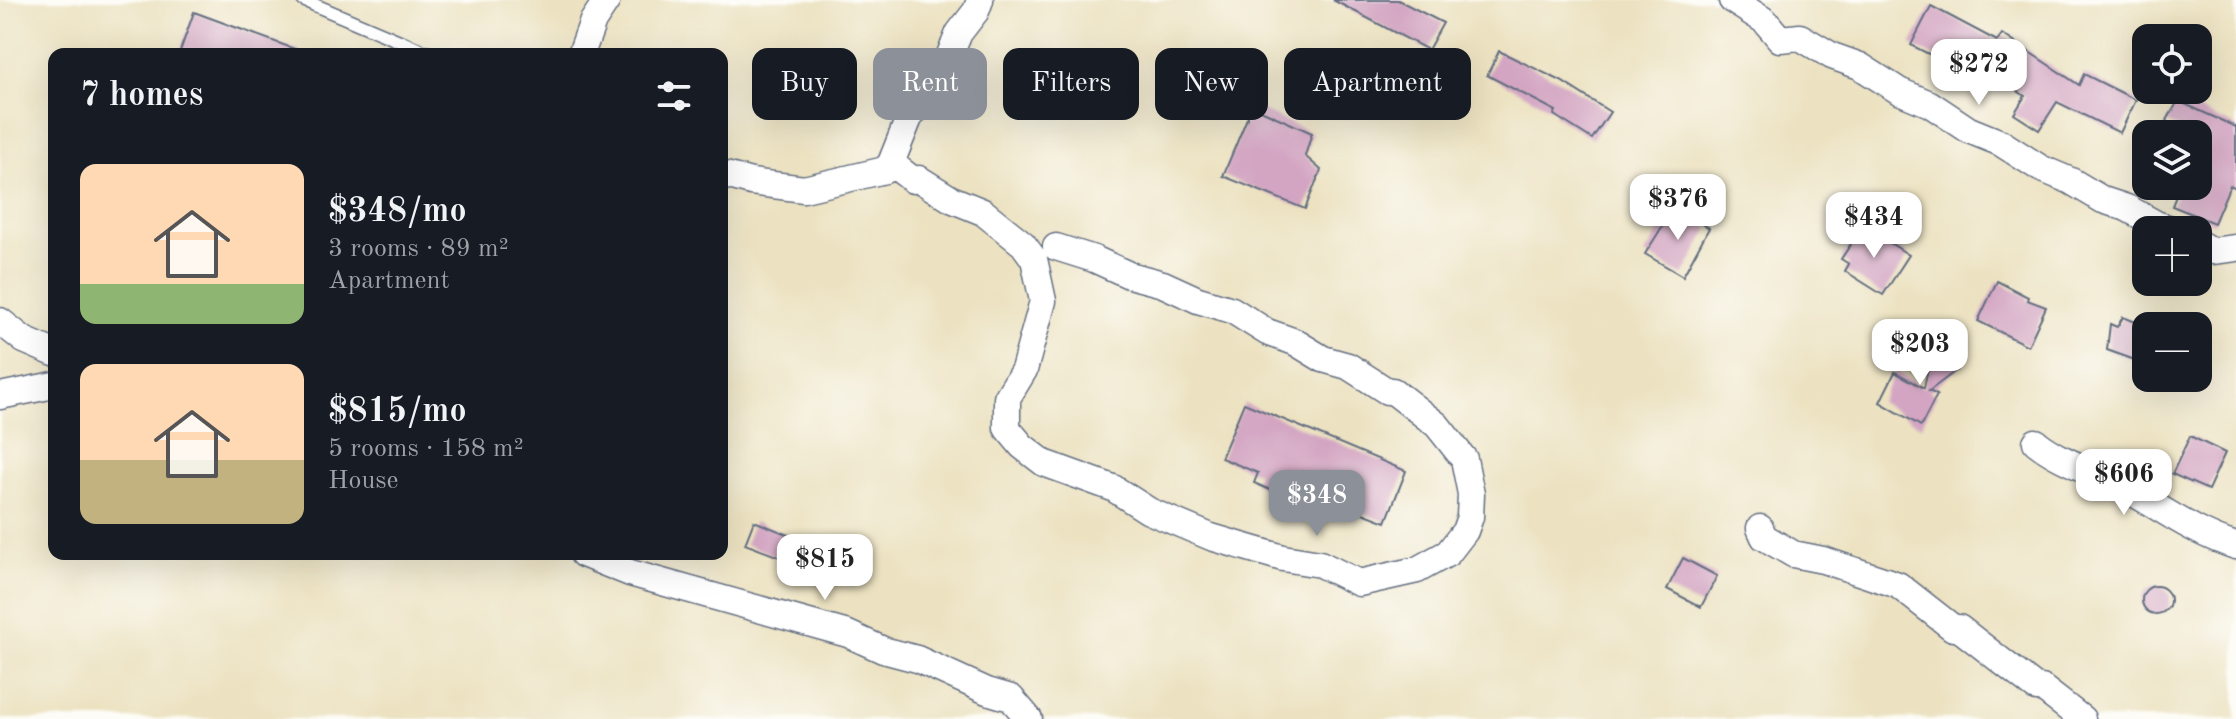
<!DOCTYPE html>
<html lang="en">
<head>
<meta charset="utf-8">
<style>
	body { margin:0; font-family:"Old Standard TT",serif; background:#20242c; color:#f1f3f6; height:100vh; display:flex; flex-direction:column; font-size:30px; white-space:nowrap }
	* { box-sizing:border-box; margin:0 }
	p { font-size:26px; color:#9ea1a6 }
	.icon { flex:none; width:44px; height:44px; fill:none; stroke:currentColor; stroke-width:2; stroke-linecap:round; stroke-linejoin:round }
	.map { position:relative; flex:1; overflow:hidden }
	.drawer { position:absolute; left:48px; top:48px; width:680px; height:512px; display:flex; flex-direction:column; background:#171b24; border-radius:16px; box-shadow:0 8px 32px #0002 }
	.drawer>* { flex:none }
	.guide { position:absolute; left:752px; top:48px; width:760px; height:72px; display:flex; gap:16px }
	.fabs { position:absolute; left:2132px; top:24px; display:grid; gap:16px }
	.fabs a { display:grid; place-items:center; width:80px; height:80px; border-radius:16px; background:#171b24; box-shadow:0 8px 32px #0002; font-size:40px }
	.price { position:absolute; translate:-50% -68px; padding:0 18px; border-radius:16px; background:#fff; color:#222; font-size:26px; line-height:52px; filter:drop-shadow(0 2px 4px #0008) }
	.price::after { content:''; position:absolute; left:50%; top:48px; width:24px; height:18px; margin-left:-12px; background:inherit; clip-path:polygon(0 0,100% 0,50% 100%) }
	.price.selected { background:#8c9099; color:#fff }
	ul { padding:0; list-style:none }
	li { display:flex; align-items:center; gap:24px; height:200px; padding:0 32px }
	li span { display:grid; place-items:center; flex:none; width:224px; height:160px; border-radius:16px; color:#555 }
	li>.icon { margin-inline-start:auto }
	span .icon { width:96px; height:96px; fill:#fffc; stroke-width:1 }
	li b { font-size:34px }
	h2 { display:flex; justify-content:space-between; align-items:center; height:96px; padding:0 32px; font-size:34px }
	.pill { padding:0 28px; border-radius:16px; background:#171b24; box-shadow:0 8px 32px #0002; font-size:28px; line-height:72px }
	.pill.selected { background:#8c9099; color:#fff }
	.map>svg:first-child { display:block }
	.building { fill:#d3a5c2 }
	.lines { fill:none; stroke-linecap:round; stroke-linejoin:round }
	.lane-casing { stroke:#646e81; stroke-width:15 }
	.street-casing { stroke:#646e81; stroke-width:29 }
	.lane { stroke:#fff; stroke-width:12 }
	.street { stroke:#fff; stroke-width:26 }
</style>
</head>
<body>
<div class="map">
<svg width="2236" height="719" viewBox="0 0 2236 719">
	<rect width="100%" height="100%" fill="#fdfcf7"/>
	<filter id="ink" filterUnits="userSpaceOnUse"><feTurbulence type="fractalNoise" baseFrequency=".0125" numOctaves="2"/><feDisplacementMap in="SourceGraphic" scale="16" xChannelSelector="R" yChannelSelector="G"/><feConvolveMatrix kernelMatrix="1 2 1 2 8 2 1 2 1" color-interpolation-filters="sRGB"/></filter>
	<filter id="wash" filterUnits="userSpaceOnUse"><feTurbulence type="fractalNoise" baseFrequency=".006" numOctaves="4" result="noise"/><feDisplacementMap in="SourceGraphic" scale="32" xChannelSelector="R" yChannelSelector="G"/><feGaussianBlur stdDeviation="1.8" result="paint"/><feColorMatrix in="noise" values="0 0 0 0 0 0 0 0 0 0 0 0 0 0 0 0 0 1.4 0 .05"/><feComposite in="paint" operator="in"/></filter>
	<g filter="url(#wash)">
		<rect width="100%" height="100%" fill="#ece2c1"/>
		<g id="blocks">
			<path class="building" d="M 1333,0 L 1398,0 L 1443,23 L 1428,50 Z
				M 1931,6 L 1997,41 L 2002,34 L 2079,85 L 2084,74 L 2136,100 L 2120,133 L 2057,102 L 2039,130 L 2014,114 L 2025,96 L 1956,50 L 1948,64 L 1911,45 Z
				M 194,12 L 300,51 L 300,54 L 179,54 Z
				M 1499,51 L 1561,81 L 1610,112 L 1592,139 L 1554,115 L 1556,111 L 1487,75 Z
				M 2178,101 L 2236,127 L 2236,188 L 2230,185 L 2214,223 L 2172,206 L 2180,186 L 2198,186 L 2198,134 L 2192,134 L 2166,122 Z
				M 1252,106 L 1312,133 L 1305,156 L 1321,170 L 1305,209 L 1223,176 Z
				M 1674,208 L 1709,228 L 1683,276 L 1645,254 Z
				M 1863,226 L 1909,255 L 1883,295 L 1845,271 L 1849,264 L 1841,259 Z
				M 1997,281 L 2028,297 L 2027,300 L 2046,307 L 2028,346 L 1978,321 Z
				M 2123,317 L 2146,326 L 2146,364 L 2107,350 L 2110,324 L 2117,327 Z
				M 1954,347 L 1958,361 L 1957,370 L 1929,391 L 1937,395 L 1921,426 L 1880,402 L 1895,372 L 1924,388 L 1931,354 L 1939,348 Z
				M 1244,403 L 1406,471 L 1386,522 L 1287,484 L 1282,495 L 1254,483 L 1258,473 L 1221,458 Z
				M 2190,436 L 2225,453 L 2208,490 L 2172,474 Z
				M 754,521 L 809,543 L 800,565 L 745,544 Z
				M 1683,558 L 1717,576 L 1701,607 L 1667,589 Z
				M2142 600a14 14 0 1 1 28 0a14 14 0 1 1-28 0Z"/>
		</g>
	</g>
	<g filter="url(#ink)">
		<use href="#blocks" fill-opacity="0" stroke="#646e81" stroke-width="2"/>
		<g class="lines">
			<g class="lane-casing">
				<path id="lane" d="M 303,0 L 430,54"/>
			</g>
			<g class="street-casing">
				<path id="street" d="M 1732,0 L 1765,21 L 1780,39 L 1800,37 L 1832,56 L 1860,66 L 1899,91 L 1930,104 L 1969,130 L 2001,143 L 2040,168 L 2071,181 L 2103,200 L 2127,208 L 2156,224 L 2174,230
					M 581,54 L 593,21 L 607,0
					M 891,163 L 913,180 L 919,179 L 951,199 L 983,212 L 1023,244 L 1034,259 L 1043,301 L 1024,370 L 1007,398 L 1007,428 L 1022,446 L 1044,463 L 1113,488 L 1149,511 L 1211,537 L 1283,558 L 1320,564 L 1359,583 L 1417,570 L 1448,553 L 1465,531 L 1470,517 L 1471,494 L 1464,459 L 1437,425 L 1393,391 L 1387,391 L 1348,366 L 1323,359 L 1295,342 L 1267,332 L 1232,310 L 1198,300 L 1163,284 L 1129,275 L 1094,259 L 1056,247
					M 722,174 L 751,182 L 804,189 L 885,170 L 891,163 L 909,118 L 929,92 L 929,86 L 946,64 L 959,33 L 976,11 L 980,0
					M 2198,243 L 2212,251 L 2236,248
					M 0,321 L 24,340 L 54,353
					M 0,396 L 54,385
					M 2036,442 C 2061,462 2091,470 2119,485 C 2159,506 2193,533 2236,546
					M 1760,528 L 1764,537 L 1793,554 L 1823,560 L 1898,585 L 1953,628 L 1959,628 L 2036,688 L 2042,688 L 2082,719
					M 583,554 L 630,573 L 848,634 L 883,650 L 917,659 L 987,691 L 1011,698 L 1029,719"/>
			</g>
			<use href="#lane" class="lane"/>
			<use href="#street" class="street"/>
		</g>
	</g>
</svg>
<div class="fabs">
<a><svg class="icon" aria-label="locate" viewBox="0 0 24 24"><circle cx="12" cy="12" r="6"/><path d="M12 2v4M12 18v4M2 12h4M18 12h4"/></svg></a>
<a><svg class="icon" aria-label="layers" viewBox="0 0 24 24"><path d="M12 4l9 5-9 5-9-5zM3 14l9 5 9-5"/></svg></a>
<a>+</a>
<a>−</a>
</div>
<b class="price" style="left:1979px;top:107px">$272</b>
<b class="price" style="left:1678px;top:242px">$376</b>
<b class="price" style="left:1874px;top:260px">$434</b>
<b class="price" style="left:1920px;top:387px">$203</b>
<b class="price" style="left:2124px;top:517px">$606</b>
<b class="price selected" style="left:1317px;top:538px">$348</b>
<b class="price" style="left:825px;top:602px">$815</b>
<div class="guide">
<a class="pill">Buy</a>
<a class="pill selected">Rent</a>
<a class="pill">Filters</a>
<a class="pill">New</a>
<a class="pill">Apartment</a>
</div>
<section class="drawer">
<h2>7 homes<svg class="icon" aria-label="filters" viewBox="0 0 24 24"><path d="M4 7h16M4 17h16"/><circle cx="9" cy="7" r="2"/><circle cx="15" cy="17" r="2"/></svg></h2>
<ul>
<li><span style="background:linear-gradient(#ffd9b3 75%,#8fb573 0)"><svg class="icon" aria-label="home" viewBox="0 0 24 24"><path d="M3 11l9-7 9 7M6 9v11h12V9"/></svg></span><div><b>$348/mo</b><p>3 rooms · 89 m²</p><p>Apartment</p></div></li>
<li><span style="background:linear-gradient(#ffd9b3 60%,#c2b280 0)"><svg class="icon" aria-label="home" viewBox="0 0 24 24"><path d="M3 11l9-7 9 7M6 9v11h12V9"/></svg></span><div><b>$815/mo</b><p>5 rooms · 158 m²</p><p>House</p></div></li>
</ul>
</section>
</div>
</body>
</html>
